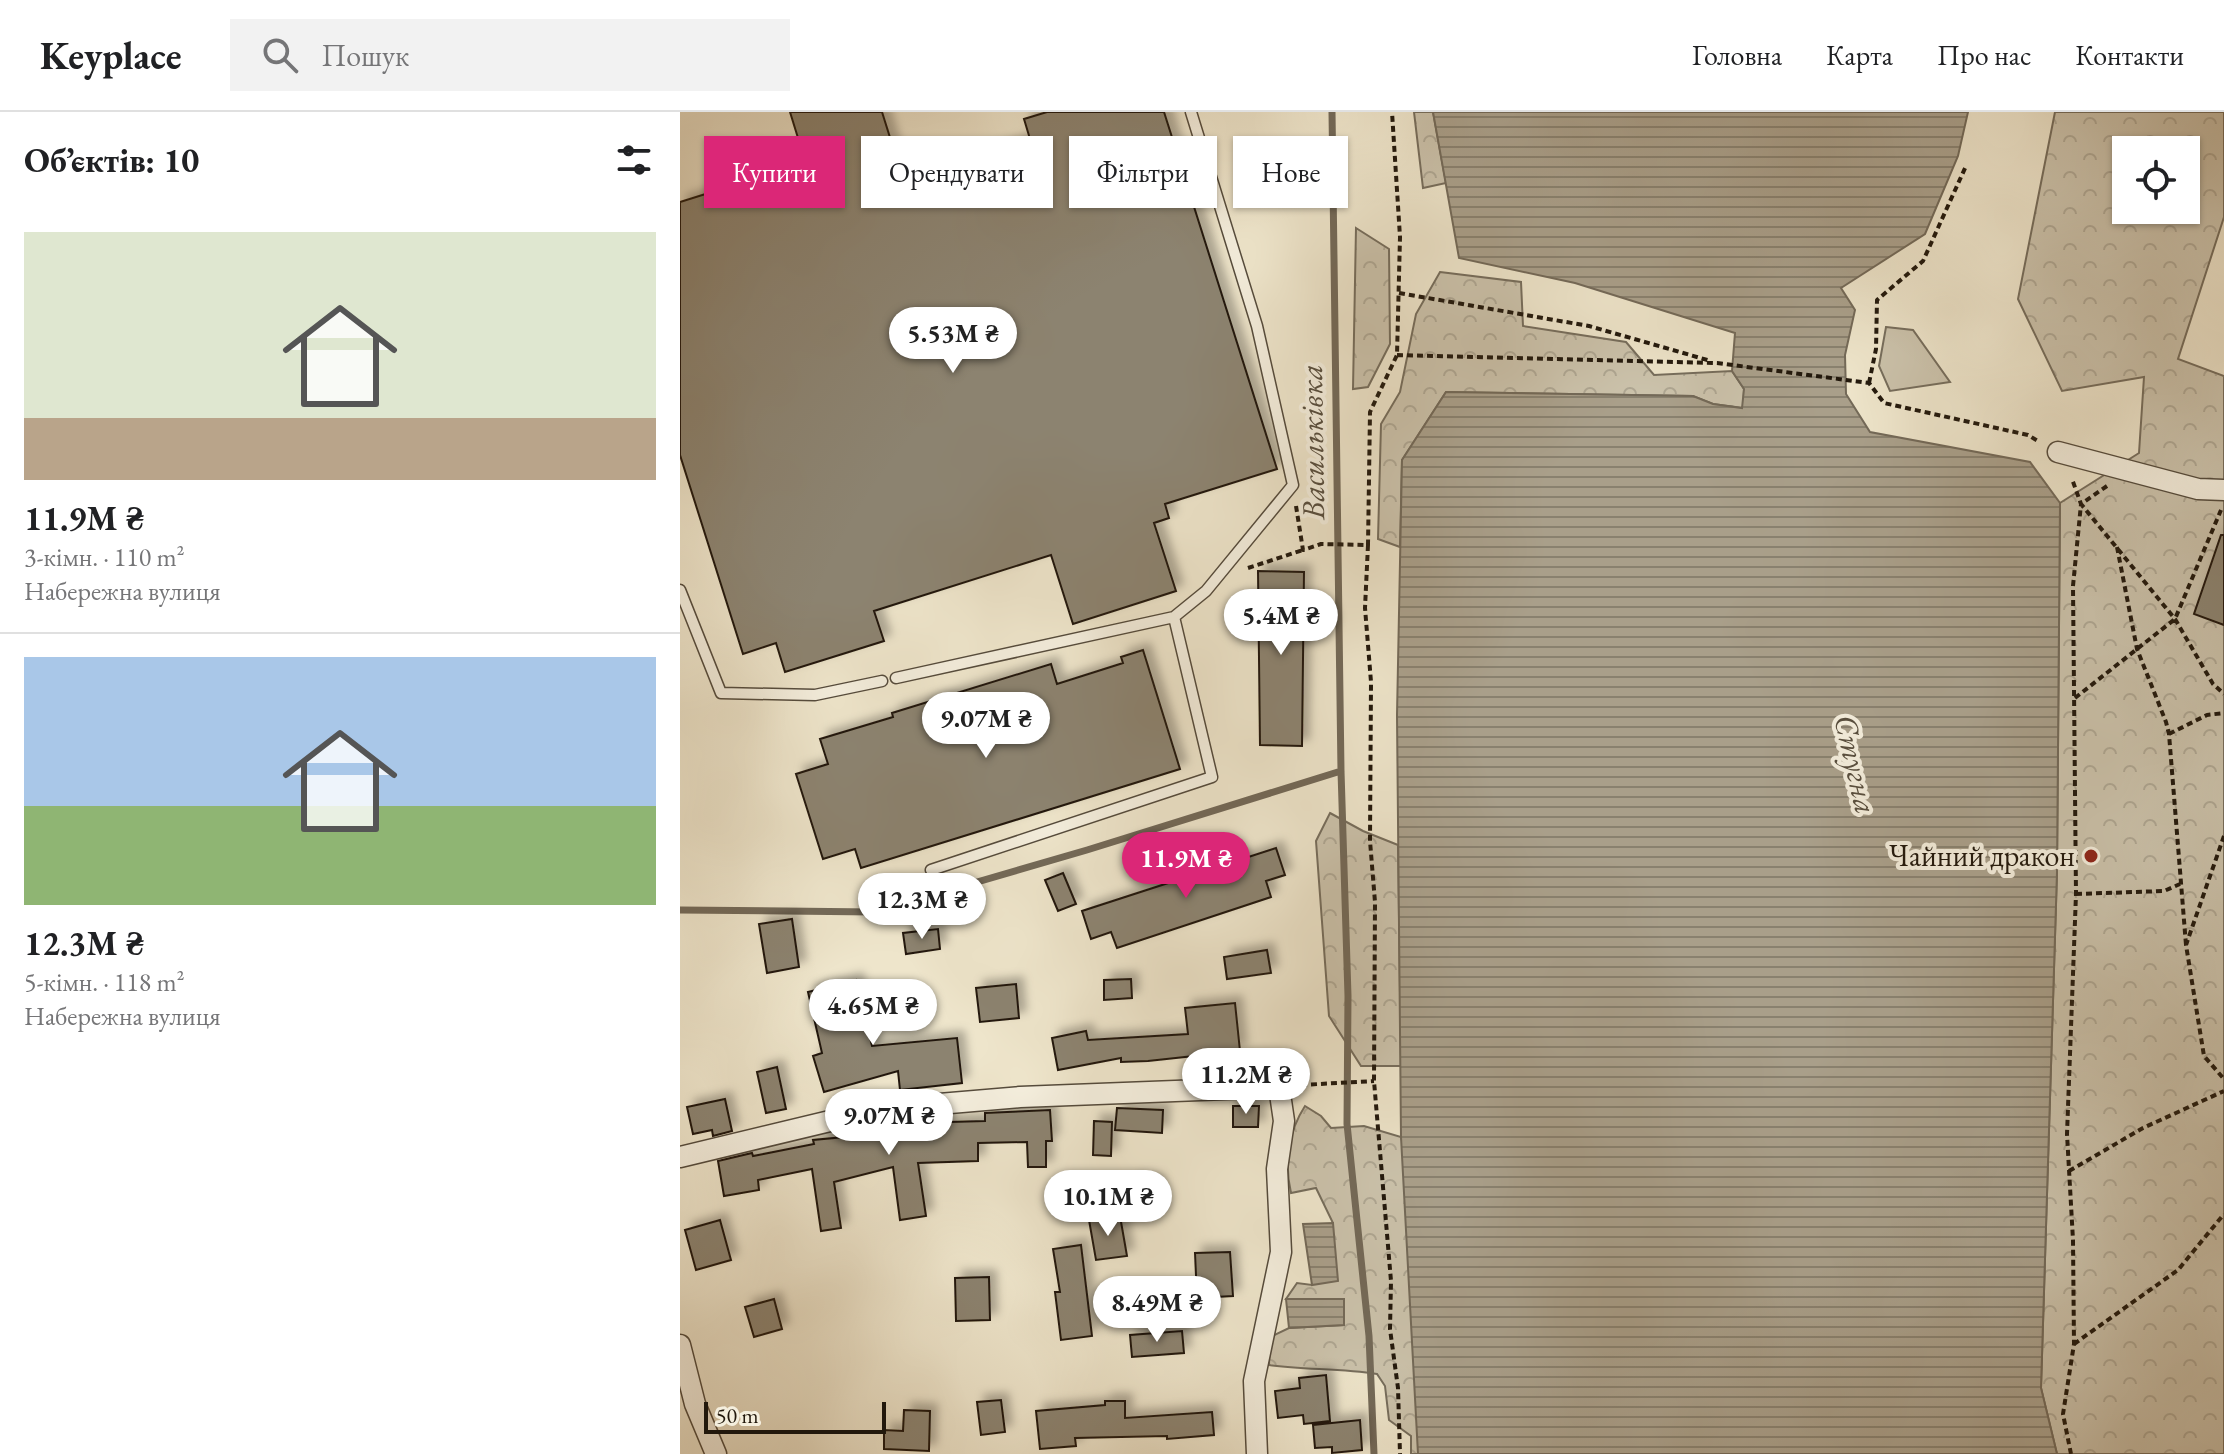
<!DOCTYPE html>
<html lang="uk">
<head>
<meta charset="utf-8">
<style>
	body { margin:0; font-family:"EB Garamond",serif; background:#f2f2f2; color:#202124; height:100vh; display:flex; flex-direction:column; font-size:30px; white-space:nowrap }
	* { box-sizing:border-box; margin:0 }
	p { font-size:26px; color:#757577 }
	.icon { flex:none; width:44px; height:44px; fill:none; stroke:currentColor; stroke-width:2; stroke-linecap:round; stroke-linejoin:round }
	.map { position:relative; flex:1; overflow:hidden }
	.drawer { display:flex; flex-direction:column; background:#fff; width:680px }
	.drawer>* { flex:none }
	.hud { position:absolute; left:24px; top:24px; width:760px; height:72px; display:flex; gap:16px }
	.controls { position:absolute; left:1432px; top:24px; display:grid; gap:16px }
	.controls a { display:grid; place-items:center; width:88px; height:88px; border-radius:0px; background:#fff; box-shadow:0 2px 6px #0004; font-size:40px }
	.scale { position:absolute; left:24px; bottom:20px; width:182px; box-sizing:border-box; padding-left:8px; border:4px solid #22180c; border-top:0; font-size:22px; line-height:28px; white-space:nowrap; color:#22180c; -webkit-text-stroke:6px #f4eedd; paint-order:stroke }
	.price { position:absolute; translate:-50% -68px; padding:0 18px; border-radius:28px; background:#fff; color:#222; font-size:26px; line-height:52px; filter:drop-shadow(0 2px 4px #0008) }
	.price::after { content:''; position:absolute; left:50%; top:48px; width:24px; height:18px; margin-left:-12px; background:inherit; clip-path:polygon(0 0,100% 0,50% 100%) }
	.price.active { background:#db2777; color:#fff }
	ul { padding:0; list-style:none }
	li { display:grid; align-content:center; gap:16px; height:424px; padding:0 24px }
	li+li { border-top:2px solid #e0e0e0 }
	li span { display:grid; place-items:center; height:248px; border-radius:0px; color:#555 }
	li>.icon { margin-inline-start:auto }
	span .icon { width:144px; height:144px; fill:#fffc; stroke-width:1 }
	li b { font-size:34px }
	h2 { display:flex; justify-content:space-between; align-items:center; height:96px; padding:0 24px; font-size:34px }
	.chip { padding:0 28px; border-radius:0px; background:#fff; box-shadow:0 2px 6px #0004; font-size:28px; line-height:72px }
	.chip.active { background:#db2777; color:#fff }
	header { display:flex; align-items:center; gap:48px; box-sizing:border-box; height:112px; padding:0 40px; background:#fff; border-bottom:2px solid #e0e0e0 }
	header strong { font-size:38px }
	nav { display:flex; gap:44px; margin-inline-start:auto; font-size:28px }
	.search { width:560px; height:72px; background:#f2f2f2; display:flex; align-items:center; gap:20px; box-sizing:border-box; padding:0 28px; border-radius:0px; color:#757577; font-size:30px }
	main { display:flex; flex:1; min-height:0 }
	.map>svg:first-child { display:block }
	.forest { fill:url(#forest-crowns); stroke:#766d5c; stroke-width:2; fill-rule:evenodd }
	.garden { fill:#cbc2ab; stroke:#766d5c; stroke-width:2 }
	.water { fill:url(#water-rules); stroke:#736958; stroke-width:2 }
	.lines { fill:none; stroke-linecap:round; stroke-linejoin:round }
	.stream { stroke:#736958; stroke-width:7 }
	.building { fill:#8c836f; stroke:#22180c; stroke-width:2; filter:url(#shadow) }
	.service-casing { stroke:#554b3c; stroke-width:13 }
	.minor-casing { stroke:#554b3c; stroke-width:23 }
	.path { stroke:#22180c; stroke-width:4; stroke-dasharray:6 4; stroke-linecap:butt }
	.service { stroke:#f4eedd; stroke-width:10 }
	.minor { stroke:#f4eedd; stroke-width:20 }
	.poi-dot { fill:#8f2418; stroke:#f4eedd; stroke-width:3 }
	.labels { text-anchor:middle; stroke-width:8; stroke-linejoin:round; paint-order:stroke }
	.poi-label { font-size:30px; fill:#22180c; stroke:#f4eedd; text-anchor:end }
	.water-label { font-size:32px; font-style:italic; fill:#584e3e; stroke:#f4eedd }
</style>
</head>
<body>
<header>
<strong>Keyplace</strong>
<div class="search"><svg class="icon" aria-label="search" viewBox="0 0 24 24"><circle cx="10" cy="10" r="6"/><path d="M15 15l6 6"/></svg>Пошук</div>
<nav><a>Головна</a><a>Карта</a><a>Про нас</a><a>Контакти</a></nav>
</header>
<main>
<section class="drawer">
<h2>Об’єктів: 10<svg class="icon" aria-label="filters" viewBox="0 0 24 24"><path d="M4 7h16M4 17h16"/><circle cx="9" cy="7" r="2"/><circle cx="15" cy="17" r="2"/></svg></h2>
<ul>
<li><span style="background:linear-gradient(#dfe7d0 75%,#b9a48a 0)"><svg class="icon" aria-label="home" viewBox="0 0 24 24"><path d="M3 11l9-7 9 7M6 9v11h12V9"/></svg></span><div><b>11.9M ₴</b><p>3-кімн. · 110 m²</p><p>Набережна вулиця</p></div></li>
<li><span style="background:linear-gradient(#a9c7e8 60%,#8fb573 0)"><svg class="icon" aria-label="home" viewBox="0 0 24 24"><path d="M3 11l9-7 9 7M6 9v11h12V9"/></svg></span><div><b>12.3M ₴</b><p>5-кімн. · 118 m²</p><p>Набережна вулиця</p></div></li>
</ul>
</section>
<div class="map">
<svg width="1544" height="1342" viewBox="0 0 1544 1342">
	<defs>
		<pattern id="forest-crowns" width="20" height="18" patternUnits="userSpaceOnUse" patternTransform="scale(2)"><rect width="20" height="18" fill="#cbc2ab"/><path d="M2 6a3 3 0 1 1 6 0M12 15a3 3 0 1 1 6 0" fill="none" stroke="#aea692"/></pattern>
		<pattern id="water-rules" width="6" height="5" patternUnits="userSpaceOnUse" patternTransform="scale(2)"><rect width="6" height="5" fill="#a99f8a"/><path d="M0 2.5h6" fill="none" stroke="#89816f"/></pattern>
		<filter id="shadow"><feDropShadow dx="7" dy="-7" stdDeviation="4" flood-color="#0004"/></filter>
	</defs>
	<rect width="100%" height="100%" fill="#eee5cb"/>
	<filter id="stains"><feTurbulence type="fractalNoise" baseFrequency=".0025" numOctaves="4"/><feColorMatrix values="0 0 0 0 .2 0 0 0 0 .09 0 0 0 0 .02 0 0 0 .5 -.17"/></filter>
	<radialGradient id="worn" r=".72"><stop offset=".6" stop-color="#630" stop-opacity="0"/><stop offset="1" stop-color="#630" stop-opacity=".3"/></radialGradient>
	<path class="forest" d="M 734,0 L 753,0 L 766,71 L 743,76 Z
		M 1375,0 L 1544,0 L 1544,105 L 1498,247 L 1544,264 L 1544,1342 L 1377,1342 L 1361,1276 L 1377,760 L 1380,391 L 1459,341 L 1464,265 L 1382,279 L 1338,187 ZM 1446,38 L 1506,38 L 1506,98 L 1446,98 Z
		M 676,116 L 709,137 L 710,232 L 688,275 L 673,277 Z
		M 760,160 L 841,170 L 843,214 L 946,230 L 974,263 L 1052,259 L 1064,277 L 1063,296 L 1033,292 L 1013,284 L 766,280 L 722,348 L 720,435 L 698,427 L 701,312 L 720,280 L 736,202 Z
		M 650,701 L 683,719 L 718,733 L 721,954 L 681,954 L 649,904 L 636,729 Z
		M 625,994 L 641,1004 L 651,1016 L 684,1014 L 721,1025 L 759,1178 L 767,1342 L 731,1342 L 731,1324 L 709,1308 L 705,1274 L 697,1262 C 661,1256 625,1258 589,1253 L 590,1225 L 609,1216 L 664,1213 L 664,1187 L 606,1187 L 617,1171 L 632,1173 L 653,1111 L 636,1076 L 611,1081 C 604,1051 608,1020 625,994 Z"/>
	<path class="garden" d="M 1206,215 L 1233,218 L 1270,270 L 1210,279 L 1199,254 Z"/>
	<path class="water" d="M 753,0 L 1288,0 L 1278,44 L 1245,122 L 1161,176 L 1175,198 L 1165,243 L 1166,282 L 1190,320 L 1350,350 L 1380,391 L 1377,760 L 1361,1276 L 1377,1342 L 738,1342 L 721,1025 L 717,603 L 722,348 L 766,280 L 1013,284 L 1033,292 L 1062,296 L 1064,277 L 1052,259 L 1055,221 L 895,171 L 779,146 Z
		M 653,1111 L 658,1169 L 632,1173 L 623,1112 Z
		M 606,1187 L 664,1187 L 664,1213 L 609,1216 Z"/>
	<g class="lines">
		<path class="stream" d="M 652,0 L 661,659 L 668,884 L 667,1012 L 689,1224 L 694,1342
			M 0,798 L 194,800 L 407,738 L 661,659"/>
	</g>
	<path class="building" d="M 110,0 L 202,0 L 223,67 L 350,27 L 344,7 L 367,0 L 484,0 L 597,357 L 485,392 L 489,406 L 474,411 L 496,479 L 393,512 L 371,443 L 194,499 L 204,529 L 105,560 L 96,531 L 63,542 L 0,343 L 0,90 L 86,63 L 95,94 L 135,81 Z
		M 1541,423 L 1544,423 L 1544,513 L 1514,502 Z
		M 578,459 L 624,460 L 622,634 L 580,633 Z
		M 463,538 L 500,657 L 181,756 L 175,737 L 143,747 L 116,662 L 148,652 L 140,627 L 213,605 L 212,601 L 371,552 L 377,572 L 443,551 L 441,545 Z
		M 596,736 L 605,763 L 586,769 L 591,785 L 437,836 L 431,820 L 411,827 L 402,799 Z
		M 383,761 L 396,792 L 378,799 L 365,768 Z
		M 112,807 L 119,855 L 87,861 L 79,812 Z
		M 258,817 L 260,837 L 226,842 L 223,821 Z
		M 587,838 L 591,861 L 547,867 L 544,845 Z
		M 451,867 L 452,886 L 424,888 L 424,868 Z
		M 176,868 L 192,934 L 277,926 L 282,971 L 220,978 L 218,959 L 144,980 L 133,944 L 142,941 L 128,880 Z
		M 336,872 L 339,906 L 300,910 L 296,876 Z
		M 555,891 L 560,939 L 468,949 L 441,950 L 441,946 L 378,958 L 372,926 L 406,919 L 408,928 L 508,922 L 505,896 Z
		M 97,955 L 106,997 L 86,1001 L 77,960 Z
		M 45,987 L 52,1019 L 33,1024 L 32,1018 L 13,1022 L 7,995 Z
		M 553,994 L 579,994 L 578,1015 L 553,1015 Z
		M 437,996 L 483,998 L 482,1021 L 435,1018 Z
		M 370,998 L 372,1029 L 366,1029 L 366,1055 L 348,1055 L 347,1030 L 298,1031 L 298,1049 L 238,1051 L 246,1104 L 220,1108 L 213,1055 L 154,1070 L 161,1116 L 141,1119 L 132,1057 L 78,1068 L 79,1078 L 44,1084 L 38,1049 L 72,1041 L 73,1044 L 134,1032 L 133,1028 L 175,1024 L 174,1018 L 196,1012 L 305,1009 L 305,1001 Z
		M 414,1009 L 432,1010 L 431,1044 L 413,1043 Z
		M 476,1070 L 477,1102 L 452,1103 L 451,1071 Z
		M 440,1104 L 447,1144 L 416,1148 L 409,1108 Z
		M 40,1108 L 51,1148 L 16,1158 L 5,1118 Z
		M 401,1133 L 412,1224 L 381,1228 L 375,1180 L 380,1180 L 373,1137 Z
		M 550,1140 L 553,1184 L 517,1186 L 515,1141 Z
		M 309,1165 L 310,1208 L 276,1209 L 275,1166 Z
		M 94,1187 L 102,1217 L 74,1225 L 65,1195 Z
		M 502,1219 L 504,1241 L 452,1245 L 450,1223 Z
		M 646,1263 L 650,1309 L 624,1312 L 623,1303 L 598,1306 L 595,1279 L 620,1276 L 619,1266 Z
		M 321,1288 L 325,1320 L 301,1323 L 297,1290 Z
		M 425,1289 L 445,1289 L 445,1306 L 532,1300 L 534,1323 L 487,1327 L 487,1324 L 395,1326 L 396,1334 L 360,1337 L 356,1299 L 425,1293 Z
		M 224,1298 L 250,1299 L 249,1339 L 204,1337 L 204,1318 L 223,1319 Z
		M 680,1308 L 682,1338 L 652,1341 L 652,1335 L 635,1336 L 633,1313 Z"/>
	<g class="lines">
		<g class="service-casing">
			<path id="service" d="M 0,478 L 41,581 L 135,583 L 202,569
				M 216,566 L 494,505
				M 251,758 L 532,665 L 494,505 L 526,479 L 613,373 L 577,214 L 511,0"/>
		</g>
		<g class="minor-casing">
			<path id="minor" d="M 1378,340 L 1518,377 L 1544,378
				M 0,1045 L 200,997 L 340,985 L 599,975 L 604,1009 L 597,1057 L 601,1140 L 574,1269 L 577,1342
				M 0,1233 L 15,1292 L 36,1342"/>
		</g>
		<path class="path" d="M 719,181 L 909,214 L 1031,249
			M 717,243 L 1037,251 L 1189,271 L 1204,291 L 1348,323 L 1358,329
			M 1189,271 L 1196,237 L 1197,188 L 1243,149 L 1286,54
			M 1427,374 L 1401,392 L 1495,507 L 1533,572 L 1544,582
			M 616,394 L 623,438 L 641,432 L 688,433 L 690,300 L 717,243 L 720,125 L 712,0
			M 688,433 L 685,496 L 691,570 L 690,729 L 695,790 L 694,969 L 711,1169 L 710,1217 L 718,1276 L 720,1342
			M 1437,435 L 1457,537 L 1486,610 L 1489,622 L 1506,833
			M 568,456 L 623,438
			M 1395,586 L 1495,507 L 1541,398
			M 1489,622 L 1527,603 L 1544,601
			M 1544,724 L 1506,833 L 1524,944 L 1544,967
			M 1396,782 L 1484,779 L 1500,772
			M 621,973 L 694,969
			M 1389,1059 L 1463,1016 L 1544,979
			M 1394,1232 L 1498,1158 L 1544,1102
			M 1391,1342 L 1383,1302 L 1394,1232 L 1393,1128 L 1387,1022 L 1396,782 L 1393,474 L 1401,392 L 1392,367"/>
		<use href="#service" class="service"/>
		<use href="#minor" class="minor"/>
	</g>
	<circle class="poi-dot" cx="1411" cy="744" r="8"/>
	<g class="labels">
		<g class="poi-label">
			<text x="1395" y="754">Чайний дракон</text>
		</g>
		<g class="water-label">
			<text transform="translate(632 330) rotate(-91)" y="11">Васильківка</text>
			<text transform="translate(1176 652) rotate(77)" y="11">Стугна</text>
		</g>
	</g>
	<rect width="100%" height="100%" filter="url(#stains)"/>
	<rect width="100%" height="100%" fill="url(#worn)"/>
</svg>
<div class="controls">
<a><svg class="icon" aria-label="locate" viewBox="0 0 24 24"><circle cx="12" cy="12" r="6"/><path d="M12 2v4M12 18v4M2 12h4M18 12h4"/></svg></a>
</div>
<div class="scale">50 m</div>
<b class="price" style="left:273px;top:263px">5.53M ₴</b>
<b class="price" style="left:601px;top:545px">5.4M ₴</b>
<b class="price" style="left:306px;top:648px">9.07M ₴</b>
<b class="price active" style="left:506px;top:788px">11.9M ₴</b>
<b class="price" style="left:242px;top:829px">12.3M ₴</b>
<b class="price" style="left:193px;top:935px">4.65M ₴</b>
<b class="price" style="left:566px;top:1004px">11.2M ₴</b>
<b class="price" style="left:209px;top:1045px">9.07M ₴</b>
<b class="price" style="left:428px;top:1126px">10.1M ₴</b>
<b class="price" style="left:477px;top:1232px">8.49M ₴</b>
<div class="hud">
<a class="chip active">Купити</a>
<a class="chip">Орендувати</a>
<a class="chip">Фільтри</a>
<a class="chip">Нове</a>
</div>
</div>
</main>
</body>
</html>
